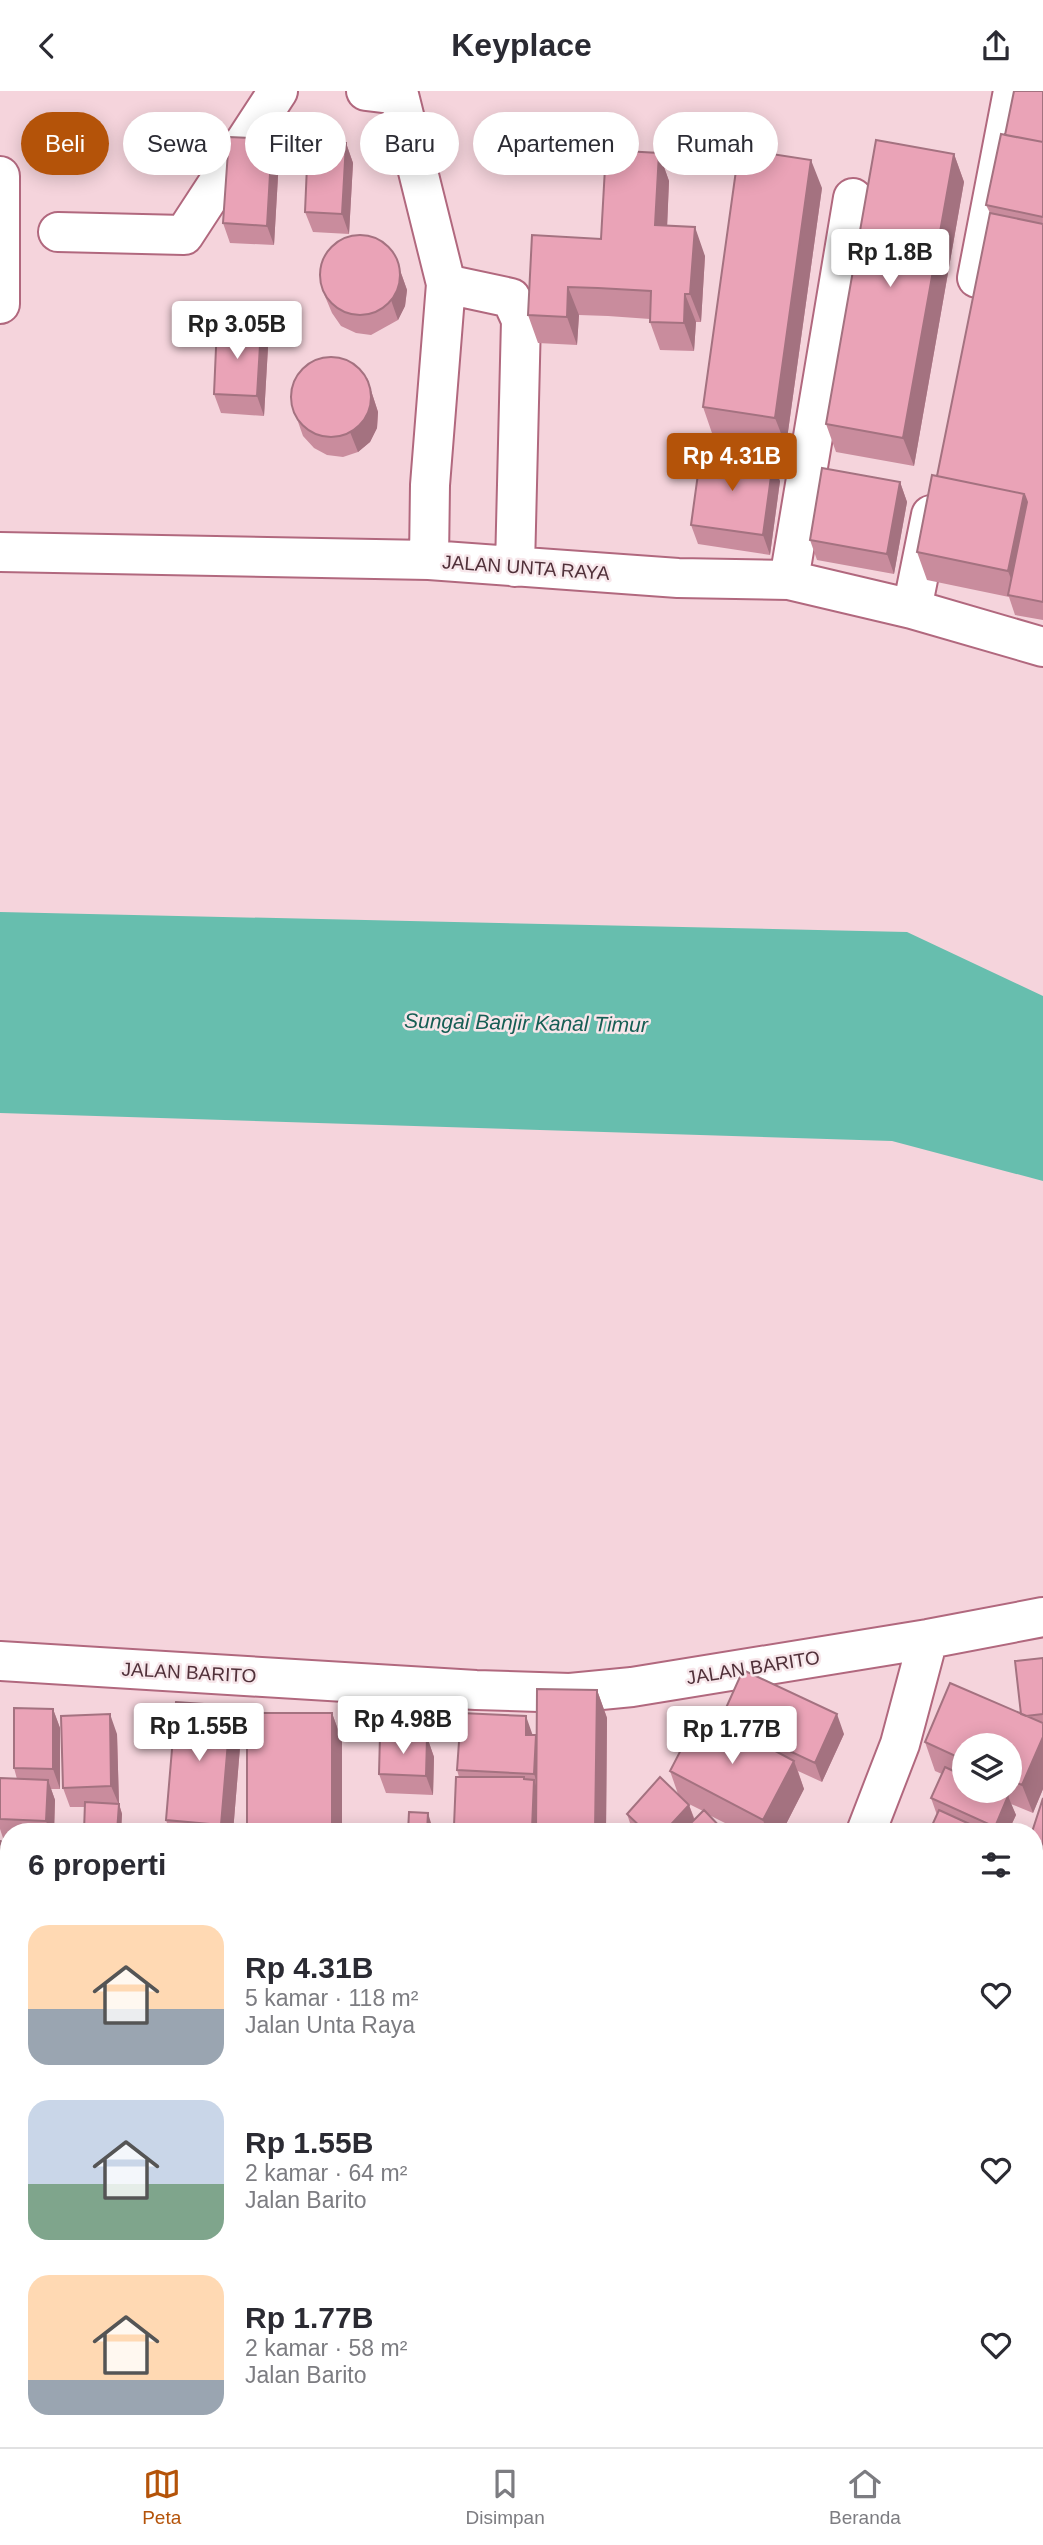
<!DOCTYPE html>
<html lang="id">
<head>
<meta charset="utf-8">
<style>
	body { margin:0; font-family:Helvetica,sans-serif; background:#f7f7f7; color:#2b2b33; height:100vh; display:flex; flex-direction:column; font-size:26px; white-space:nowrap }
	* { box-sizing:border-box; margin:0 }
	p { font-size:23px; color:#7c7c81 }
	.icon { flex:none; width:38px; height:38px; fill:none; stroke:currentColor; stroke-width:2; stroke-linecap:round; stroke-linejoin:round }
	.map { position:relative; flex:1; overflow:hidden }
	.panel { position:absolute; left:0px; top:1732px; width:1043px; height:625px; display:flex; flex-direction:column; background:#fff; border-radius:28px 28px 0 0; box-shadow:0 4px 18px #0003 }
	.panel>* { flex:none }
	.top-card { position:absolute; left:21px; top:21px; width:1001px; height:63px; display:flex; gap:14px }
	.fabs { position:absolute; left:952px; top:1642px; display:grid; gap:14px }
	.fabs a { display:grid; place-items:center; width:70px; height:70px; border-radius:50%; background:#fff; box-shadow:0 4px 18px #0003; font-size:35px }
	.price { position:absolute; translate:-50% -60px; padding:0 16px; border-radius:7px; background:#fff; color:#222; font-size:23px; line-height:46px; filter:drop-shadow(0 2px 4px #0008) }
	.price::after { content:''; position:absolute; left:50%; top:42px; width:21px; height:16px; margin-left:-10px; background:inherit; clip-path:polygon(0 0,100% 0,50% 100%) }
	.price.on { background:#b45309; color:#fff }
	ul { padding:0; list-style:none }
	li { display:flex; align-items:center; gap:21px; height:175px; padding:0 28px }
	li span { display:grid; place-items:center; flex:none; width:196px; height:140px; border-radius:21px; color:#555 }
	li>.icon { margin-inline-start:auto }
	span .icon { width:84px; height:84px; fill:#fffc; stroke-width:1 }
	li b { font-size:30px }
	h2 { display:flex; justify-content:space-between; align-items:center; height:84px; padding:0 28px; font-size:30px }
	.pill { padding:0 24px; border-radius:32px; background:#fff; box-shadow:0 4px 18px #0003; font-size:24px; line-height:63px }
	.pill.on { background:#b45309; color:#fff }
	header { display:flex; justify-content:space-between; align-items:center; height:91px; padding:0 28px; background:#fff; font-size:32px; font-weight:700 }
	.tab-bar { display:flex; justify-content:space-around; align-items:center; height:98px; border-top:2px solid #e1e1e2; background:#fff; font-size:19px; color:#7c7c81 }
	.tab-bar a { display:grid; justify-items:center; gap:4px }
	.tab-bar .on { color:#b45309 }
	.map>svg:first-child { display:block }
	.green { fill:#c6d3a7 }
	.water { fill:#67beae }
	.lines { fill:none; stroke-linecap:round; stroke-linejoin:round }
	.minor-casing { stroke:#b1687e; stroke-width:42 }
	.minor { stroke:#fff; stroke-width:38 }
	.wall { fill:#c98c9d; fill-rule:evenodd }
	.shaded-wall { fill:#a47280 }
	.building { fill:#eaa3b7; stroke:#a47280; stroke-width:2 }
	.labels { text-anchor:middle; stroke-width:5; stroke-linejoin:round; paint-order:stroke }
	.street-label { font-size:19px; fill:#503039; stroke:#f7e6ea }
	.water-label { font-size:21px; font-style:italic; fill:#165e54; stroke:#f7e6ea }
</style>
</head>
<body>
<header><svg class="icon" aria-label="back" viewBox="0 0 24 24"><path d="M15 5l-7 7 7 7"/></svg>Keyplace<svg class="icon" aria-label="share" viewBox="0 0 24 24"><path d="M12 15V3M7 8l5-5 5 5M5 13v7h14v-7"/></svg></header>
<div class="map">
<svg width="1043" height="2356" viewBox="0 0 1043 2356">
	<rect width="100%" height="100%" fill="#f5d4dc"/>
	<path class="green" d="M 247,2349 L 536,2349 L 534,2356 L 255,2356 Z"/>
	<path class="water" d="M 0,821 L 907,841 L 1043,905 L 1043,1090 L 892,1050 L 0,1022 Z"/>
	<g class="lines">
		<g class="minor-casing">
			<path id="minor" d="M 366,0 L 399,4 L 446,193 L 430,394 L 429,469
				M 0,85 L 0,213
				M 58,141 L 184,144 L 278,0
				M 977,187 L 1013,0
				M 446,193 L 511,207 L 521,229 L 515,476
				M 0,461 L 429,469 L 678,487 L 789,489 L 912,518 L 1043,556
				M 789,489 L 853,107
				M 912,518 L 931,424
				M 0,1570 L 476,1599 L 570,1602 L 632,1596 L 928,1548 L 1043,1526
				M 866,1741 L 900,1653 L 928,1548
				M 0,2197 L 9,2202
				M 214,2348 L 222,2356
				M 46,2356 L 51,2348
				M 560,2356 L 562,2348"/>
		</g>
		<use href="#minor" class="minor"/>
	</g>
	<path class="wall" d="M 1043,0 L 1043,529 L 1015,524 L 1009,506 L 927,489 L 917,461 L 937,385 L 990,122 L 986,114 L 1005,44 Z
		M 272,48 L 279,68 L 274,154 L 230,152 L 223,132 Z
		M 346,52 L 353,72 L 349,143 L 313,141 L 305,121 Z
		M 659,62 L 669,90 L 667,135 L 705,165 L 701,231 L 696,231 L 694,260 L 660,259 L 650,231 L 650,228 L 608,225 L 579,224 L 577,254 L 538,252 L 528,224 L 601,148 Z
		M 954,63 L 964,91 L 914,375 L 836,361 L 826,333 Z
		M 822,97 L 786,355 L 713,345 L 703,316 Z
		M 395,165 L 407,199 L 405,215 L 398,229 L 371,244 L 356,242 L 341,235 L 332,222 L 324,203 Z
		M 268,256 L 264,325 L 221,322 L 214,303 Z
		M 367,287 L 378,321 L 377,337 L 370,351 L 358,361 L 343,366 L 327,364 L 314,357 L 303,345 L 296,325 Z
		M 780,390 L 770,464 L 698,453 L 691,434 Z
		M 900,391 L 907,411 L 894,483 L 817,469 L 810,449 Z
		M 1043,1567 L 1043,1698 L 1033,1722 L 1011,1713 L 1016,1724 L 1008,1741 L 929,1741 L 937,1724 L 931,1707 L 942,1683 L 935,1680 L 925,1651 L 1021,1623 ZM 964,1654 L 1010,1654 L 1010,1699 L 964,1699 Z
		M 597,1599 L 607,1627 L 606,1741 L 457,1741 L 454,1735 L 459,1686 L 457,1679 L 533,1644 L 536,1644 Z
		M 53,1618 L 60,1637 L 60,1698 L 51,1698 L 55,1709 L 54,1741 L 9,1741 L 9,1748 L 3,1747 L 0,1738 L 0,1687 L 17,1688 L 14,1677 Z
		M 332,1622 L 342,1650 L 342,1741 L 248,1741 L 247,1738 Z
		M 721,1628 L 844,1643 L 822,1691 L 798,1680 L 804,1698 L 782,1741 L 743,1741 L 707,1723 L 725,1741 L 633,1741 L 627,1723 L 678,1703 L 670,1680 L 722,1632 ZM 687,1712 L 703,1720 L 695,1729 L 689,1714 Z
		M 117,1643 L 119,1713 L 122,1723 L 121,1741 L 84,1741 L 85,1716 L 70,1716 L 63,1697 Z
		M 241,1644 L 233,1741 L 170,1741 L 166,1729 Z
		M 427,1646 L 434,1666 L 433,1704 L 386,1702 L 379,1683 Z
		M 1043,1707 L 1043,2249 L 1034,2247 L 1034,1741 Z
		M 0,1750 L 9,1752 L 9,1838 L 0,1836 Z
		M 0,1898 L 9,1902 L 9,1948 L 0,1946 Z
		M 0,2039 L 9,2042 L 9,2126 L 0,2123 Z
		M 610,2353 L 706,2356 L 611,2356 Z"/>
	<path class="shaded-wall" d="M 272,48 L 279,68 L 274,154 L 267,135 Z
		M 346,52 L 353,72 L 349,143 L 342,123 Z
		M 659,62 L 669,90 L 666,162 L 655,134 Z
		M 954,63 L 964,91 L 914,375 L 903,347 Z
		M 811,69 L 822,97 L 786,355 L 775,327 Z
		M 695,136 L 705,165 L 701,231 L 690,203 Z
		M 395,165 L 407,199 L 405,215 L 398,229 L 391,209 Z
		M 568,196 L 579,224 L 577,254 L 567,226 Z
		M 685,203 L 696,231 L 694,260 L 684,232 Z
		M 261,237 L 268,256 L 264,325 L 257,305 Z
		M 367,287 L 378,321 L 377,337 L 370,351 L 358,361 L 350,341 Z
		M 773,371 L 780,390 L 770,464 L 763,444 Z
		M 900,391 L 907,411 L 894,483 L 887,463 Z
		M 1024,403 L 1034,431 L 1018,506 L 1008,480 Z
		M 597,1599 L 607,1627 L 606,1741 L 595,1741 Z
		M 231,1615 L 241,1644 L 233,1741 L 224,1741 L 221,1734 Z
		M 53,1618 L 60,1637 L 60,1698 L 53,1678 Z
		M 332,1622 L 342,1650 L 342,1741 L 333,1741 L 332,1738 Z
		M 110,1623 L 117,1643 L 119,1713 L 122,1723 L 121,1741 L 117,1741 L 119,1714 L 111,1695 Z
		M 837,1623 L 844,1643 L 822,1691 L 815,1672 Z
		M 526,1625 L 533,1645 L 526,1644 Z
		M 536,1644 L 541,1702 L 534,1683 Z
		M 427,1646 L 434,1666 L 433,1704 L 426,1685 Z
		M 1043,1646 L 1043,1698 L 1033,1722 L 1022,1694 Z
		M 794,1670 L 804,1698 L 782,1741 L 767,1741 L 763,1729 Z
		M 48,1689 L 55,1709 L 54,1741 L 50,1741 L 46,1730 Z
		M 534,1689 L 541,1709 L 540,1741 L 533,1741 L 532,1738 Z
		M 1008,1705 L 1016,1724 L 1008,1741 L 997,1741 L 995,1736 Z
		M 689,1714 L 696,1734 L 689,1741 L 664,1741 Z
		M 428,1722 L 431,1732 L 431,1741 L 427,1741 Z
		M 8,1900 L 9,1902 L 9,1946 L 2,1928 Z
		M 1043,2047 L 1043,2108 L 1034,2093 L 1034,2075 Z
		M 9,2084 L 9,2109 L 7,2108 L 9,2114 L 9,2125 L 2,2106 Z
		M 1043,2219 L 1043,2239 L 1040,2231 Z
		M 9,2231 L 9,2281 L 0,2299 L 0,2250 Z
		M 698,2348 L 706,2348 L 706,2356 L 697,2356 Z
		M 939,2348 L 955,2348 L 955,2356 L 938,2356 Z"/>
	<path class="building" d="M 1014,0 L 1043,0 L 1043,51 L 1005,44 Z
		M 1001,43 L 1043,51 L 1043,126 L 986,114 Z
		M 229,46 L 272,48 L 267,135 L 223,132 Z
		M 876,49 L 954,63 L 903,347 L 826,333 Z
		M 308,51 L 346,52 L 342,123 L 305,121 Z
		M 739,58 L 811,69 L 775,327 L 703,316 Z
		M 606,59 L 659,62 L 655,134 L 695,136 L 690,203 L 685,203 L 684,232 L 650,231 L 651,200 L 598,197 L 568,196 L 567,226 L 528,224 L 532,144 L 601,148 Z
		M 990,122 L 1043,133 L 1043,511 L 1008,504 L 1027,411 L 1024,403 L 937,385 Z
		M320 184a40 40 0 1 1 80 0a40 40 0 1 1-80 0Z
		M 217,234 L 261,237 L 257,305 L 214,303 Z
		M291 306a40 40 0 1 1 80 0a40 40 0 1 1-80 0Z
		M 701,361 L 773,371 L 763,444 L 691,434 Z
		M 822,377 L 900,391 L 887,463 L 810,449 Z
		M 932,384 L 1024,403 L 1008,480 L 917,461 Z
		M 1043,1567 L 1043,1623 L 1026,1625 L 1021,1623 L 1015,1570 Z
		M 743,1579 L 837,1623 L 815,1672 L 721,1628 Z
		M 950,1592 L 1043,1632 L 1043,1646 L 1022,1694 L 1010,1689 L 1010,1654 L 964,1654 L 964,1669 L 925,1651 Z
		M 537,1598 L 597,1599 L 595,1741 L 536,1741 Z
		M 176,1611 L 231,1615 L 221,1734 L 166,1729 Z
		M 14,1617 L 53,1618 L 53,1678 L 14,1677 Z
		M 701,1620 L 794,1670 L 763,1729 L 670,1680 Z
		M 247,1622 L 332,1622 L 332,1738 L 247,1738 Z
		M 461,1622 L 526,1625 L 526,1644 L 536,1644 L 534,1683 L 457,1679 Z
		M 110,1623 L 111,1695 L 63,1697 L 61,1625 Z
		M 380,1644 L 427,1646 L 426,1685 L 379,1683 Z
		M 945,1676 L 964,1685 L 964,1699 L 996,1699 L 1008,1705 L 995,1736 L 931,1707 Z
		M 456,1686 L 524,1686 L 524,1688 L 534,1689 L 532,1738 L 523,1738 L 523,1741 L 463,1741 L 463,1735 L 454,1735 Z
		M 660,1686 L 689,1714 L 664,1741 L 646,1741 L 627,1723 Z
		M 0,1687 L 48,1689 L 46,1730 L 0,1728 Z
		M 1043,1707 L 1043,1837 L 1034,1834 L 1034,1741 L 1032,1741 Z
		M 85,1711 L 119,1713 L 117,1741 L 84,1741 Z
		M 704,1719 L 725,1741 L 682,1741 Z
		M 939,1719 L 987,1741 L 929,1741 Z
		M 409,1721 L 428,1722 L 427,1741 L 408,1741 Z
		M 0,1750 L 9,1752 L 9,1819 L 0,1818 Z
		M 1034,1853 L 1043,1856 L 1043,1982 L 1034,1980 Z
		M 0,1898 L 8,1900 L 2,1928 L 0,1928 Z
		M 1034,1990 L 1043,1993 L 1043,2047 L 1034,2075 Z
		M 0,2039 L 9,2042 L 9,2084 L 2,2106 L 0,2106 Z
		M 1034,2091 L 1043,2094 L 1043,2179 L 1034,2176 Z
		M 1034,2189 L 1043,2191 L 1043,2219 L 1040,2231 L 1034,2229 Z
		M 0,2213 L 9,2217 L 9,2231 L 0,2250 Z
		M 610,2348 L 698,2348 L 697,2356 L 660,2355 L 660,2356 L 631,2356 L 631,2354 L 610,2353 Z
		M 709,2348 L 939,2348 L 938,2356 L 795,2356 L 776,2354 L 775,2356 L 708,2356 Z"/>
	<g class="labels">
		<g class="street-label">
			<text transform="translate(526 476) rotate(4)" y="7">JALAN UNTA RAYA</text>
			<text transform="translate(753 1576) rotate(-9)" y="7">JALAN BARITO</text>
			<text transform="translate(189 1581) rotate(3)" y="7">JALAN BARITO</text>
		</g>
		<g class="water-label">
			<text transform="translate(526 932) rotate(1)" y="7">Sungai Banjir Kanal Timur</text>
		</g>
	</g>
</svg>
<div class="fabs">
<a><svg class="icon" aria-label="layers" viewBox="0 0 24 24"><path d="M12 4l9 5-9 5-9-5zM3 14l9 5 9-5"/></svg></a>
</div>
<b class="price" style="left:890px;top:198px">Rp 1.8B</b>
<b class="price" style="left:237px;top:270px">Rp 3.05B</b>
<b class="price on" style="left:732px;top:402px">Rp 4.31B</b>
<b class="price" style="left:403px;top:1665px">Rp 4.98B</b>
<b class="price" style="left:199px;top:1672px">Rp 1.55B</b>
<b class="price" style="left:732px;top:1675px">Rp 1.77B</b>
<div class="top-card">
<a class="pill on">Beli</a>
<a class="pill">Sewa</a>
<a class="pill">Filter</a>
<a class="pill">Baru</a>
<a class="pill">Apartemen</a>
<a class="pill">Rumah</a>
</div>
<section class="panel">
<h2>6 properti<svg class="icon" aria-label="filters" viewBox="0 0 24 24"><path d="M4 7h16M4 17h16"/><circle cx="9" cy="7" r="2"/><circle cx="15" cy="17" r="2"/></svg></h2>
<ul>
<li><span style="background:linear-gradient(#ffd9b3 60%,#9aa5b1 0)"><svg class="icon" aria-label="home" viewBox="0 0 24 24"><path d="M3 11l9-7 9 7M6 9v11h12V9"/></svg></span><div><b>Rp 4.31B</b><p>5 kamar · 118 m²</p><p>Jalan Unta Raya</p></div><svg class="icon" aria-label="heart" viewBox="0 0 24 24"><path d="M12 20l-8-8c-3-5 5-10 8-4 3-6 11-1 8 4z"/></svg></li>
<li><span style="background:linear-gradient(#c9d6e8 60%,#7fa58c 0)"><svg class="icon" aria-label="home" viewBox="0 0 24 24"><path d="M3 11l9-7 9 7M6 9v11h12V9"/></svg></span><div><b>Rp 1.55B</b><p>2 kamar · 64 m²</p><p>Jalan Barito</p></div><svg class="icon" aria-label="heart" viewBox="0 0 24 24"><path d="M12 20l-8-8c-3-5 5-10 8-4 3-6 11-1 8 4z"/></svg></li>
<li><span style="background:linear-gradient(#ffd9b3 75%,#9aa5b1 0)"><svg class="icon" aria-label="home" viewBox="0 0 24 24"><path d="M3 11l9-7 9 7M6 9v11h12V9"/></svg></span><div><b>Rp 1.77B</b><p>2 kamar · 58 m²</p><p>Jalan Barito</p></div><svg class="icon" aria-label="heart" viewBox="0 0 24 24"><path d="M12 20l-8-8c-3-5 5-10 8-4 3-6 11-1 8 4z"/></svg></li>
</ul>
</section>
</div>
<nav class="tab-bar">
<a class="on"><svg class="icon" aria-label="map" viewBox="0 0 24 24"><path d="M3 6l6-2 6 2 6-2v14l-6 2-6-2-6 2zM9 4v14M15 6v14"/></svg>Peta</a>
<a><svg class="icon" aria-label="saved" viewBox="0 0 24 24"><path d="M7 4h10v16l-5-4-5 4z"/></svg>Disimpan</a>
<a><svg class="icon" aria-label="home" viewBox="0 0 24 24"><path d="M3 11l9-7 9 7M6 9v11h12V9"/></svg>Beranda</a>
</nav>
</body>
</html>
